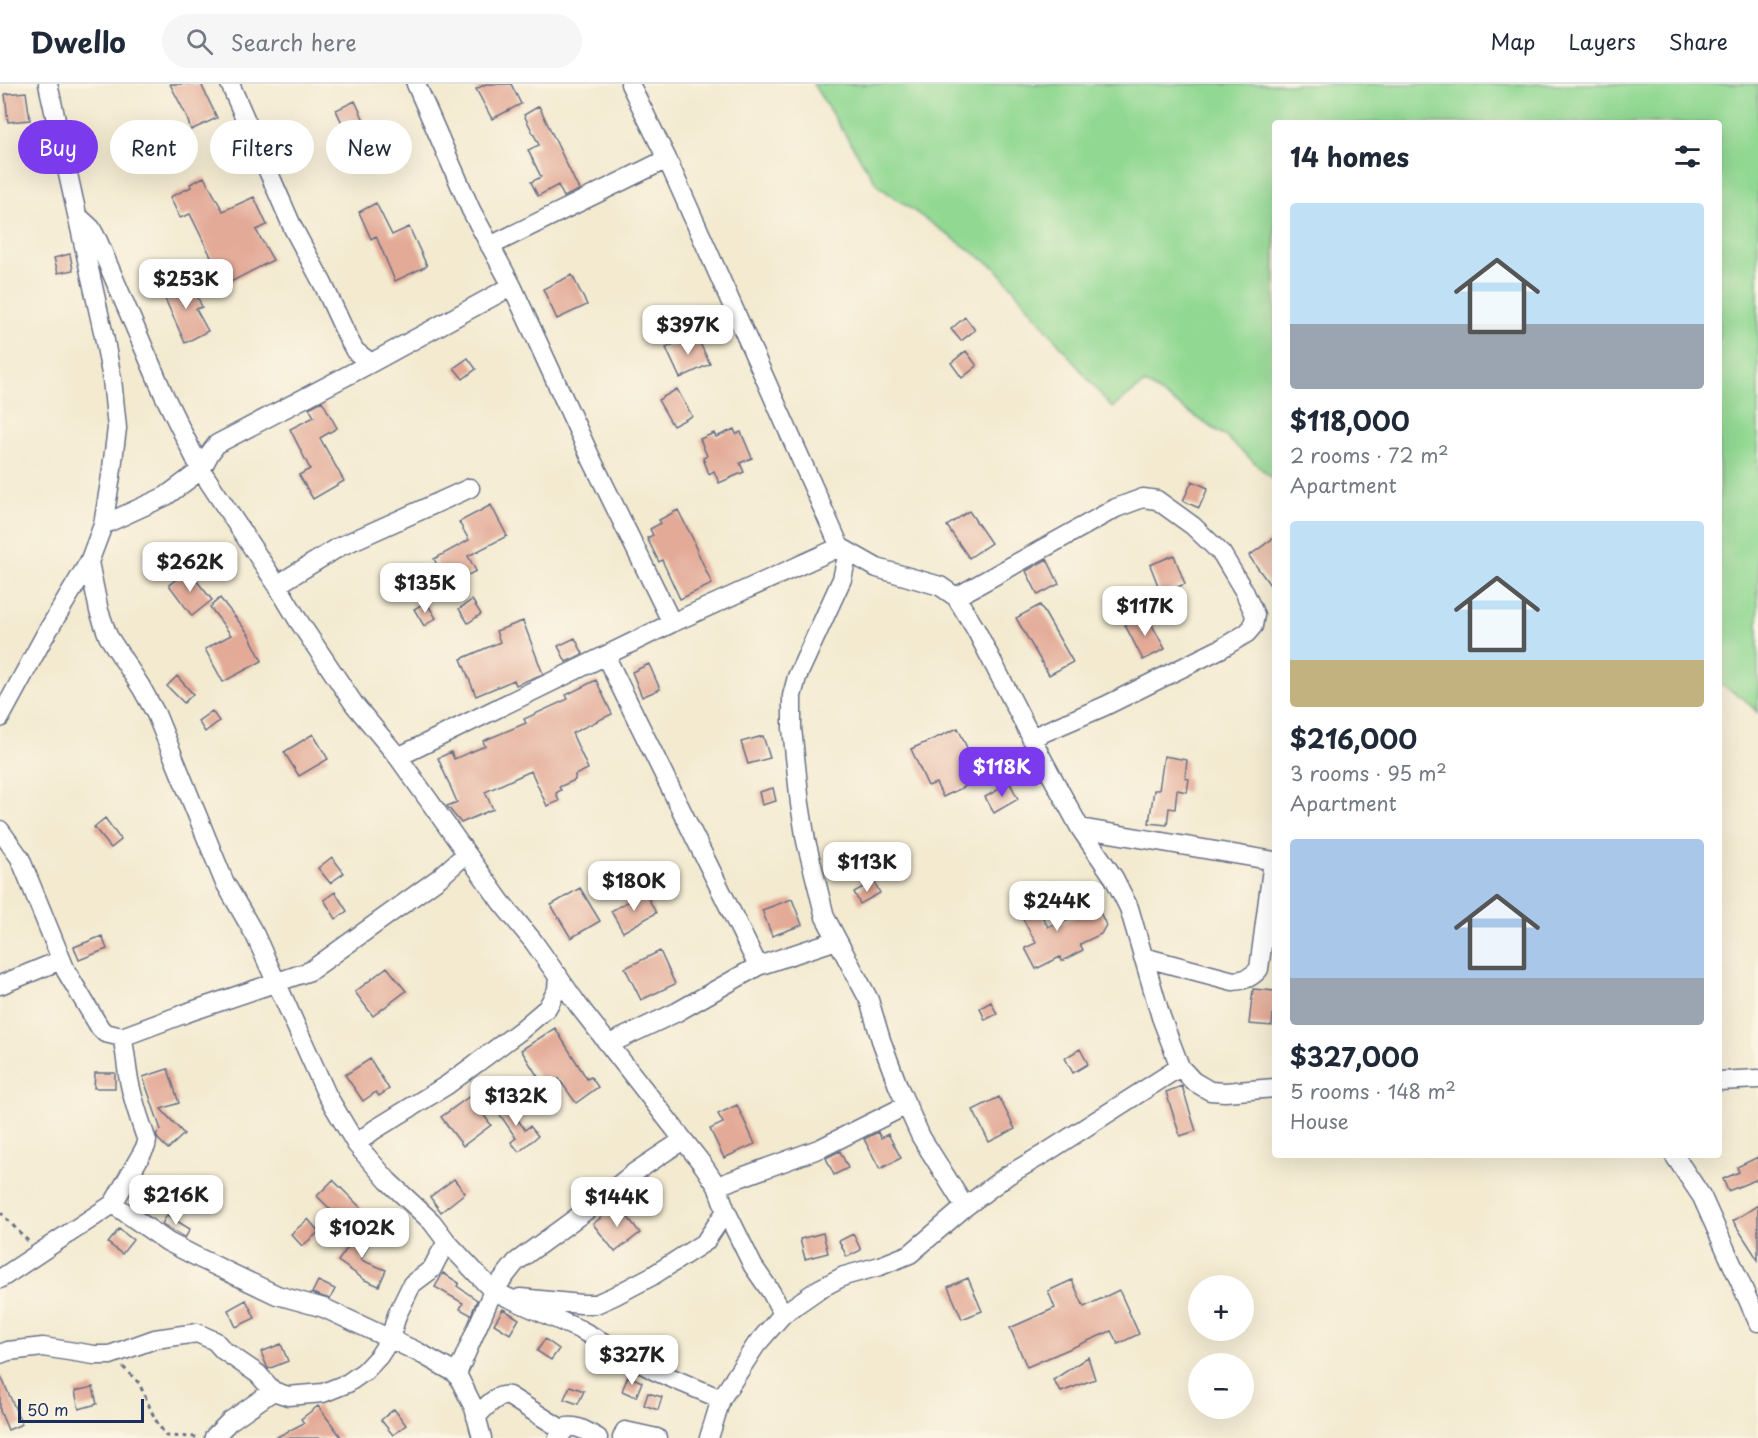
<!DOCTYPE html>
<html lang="en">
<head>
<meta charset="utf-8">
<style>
	body { margin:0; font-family:"Playpen Sans",sans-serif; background:#f6f6f7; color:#1f2937; height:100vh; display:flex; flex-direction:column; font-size:22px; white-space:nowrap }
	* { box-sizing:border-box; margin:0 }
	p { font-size:20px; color:#747a83 }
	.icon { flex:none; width:33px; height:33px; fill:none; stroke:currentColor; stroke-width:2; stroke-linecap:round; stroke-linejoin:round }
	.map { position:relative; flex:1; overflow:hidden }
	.side { position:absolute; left:1272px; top:36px; width:450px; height:1038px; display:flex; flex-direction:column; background:#fff; border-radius:6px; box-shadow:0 6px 24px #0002 }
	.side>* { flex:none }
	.top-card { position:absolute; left:18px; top:36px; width:570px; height:54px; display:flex; gap:12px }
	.fabs { position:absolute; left:1188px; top:1191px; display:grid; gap:12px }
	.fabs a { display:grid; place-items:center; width:66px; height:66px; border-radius:50%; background:#fff; box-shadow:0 6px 24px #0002; font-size:30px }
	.scale { position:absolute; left:18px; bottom:15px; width:126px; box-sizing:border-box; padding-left:6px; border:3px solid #1b2f5e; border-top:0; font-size:16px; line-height:21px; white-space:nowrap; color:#1b2f5e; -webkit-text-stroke:4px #fcf5e5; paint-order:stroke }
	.price { position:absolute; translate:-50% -51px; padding:0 14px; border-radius:12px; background:#fff; color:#222; font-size:20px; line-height:39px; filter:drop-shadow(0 2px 3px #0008) }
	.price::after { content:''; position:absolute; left:50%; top:36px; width:18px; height:14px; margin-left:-9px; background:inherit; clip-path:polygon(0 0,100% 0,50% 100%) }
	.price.current { background:#7c3aed; color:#fff }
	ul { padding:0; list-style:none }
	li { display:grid; align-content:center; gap:12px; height:318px; padding:0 18px }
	li span { display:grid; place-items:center; height:186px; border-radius:6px; color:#555 }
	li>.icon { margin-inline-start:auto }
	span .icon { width:108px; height:108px; fill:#fffc; stroke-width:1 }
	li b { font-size:26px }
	h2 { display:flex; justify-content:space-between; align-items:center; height:72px; padding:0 18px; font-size:26px }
	.pill { padding:0 21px; border-radius:27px; background:#fff; box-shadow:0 6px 24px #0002; font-size:21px; line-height:54px }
	.pill.current { background:#7c3aed; color:#fff }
	header { display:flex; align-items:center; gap:36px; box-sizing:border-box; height:84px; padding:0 30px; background:#fff; border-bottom:2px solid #e0e1e3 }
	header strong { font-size:28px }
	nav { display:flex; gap:33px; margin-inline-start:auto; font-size:21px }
	.search { width:420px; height:54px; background:#f6f6f7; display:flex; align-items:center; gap:15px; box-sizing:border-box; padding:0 21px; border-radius:33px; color:#747a83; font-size:22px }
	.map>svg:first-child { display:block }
	.green { fill:#91d892; stroke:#568478; stroke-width:1.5 }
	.building { fill:#e3aa97 }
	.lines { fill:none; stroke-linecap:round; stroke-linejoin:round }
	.minor-casing { stroke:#677086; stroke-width:21 }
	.path { stroke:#677086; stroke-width:3; stroke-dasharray:4.5 4.5; stroke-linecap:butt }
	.minor { stroke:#fff; stroke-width:18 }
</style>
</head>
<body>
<header>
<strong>Dwello</strong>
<div class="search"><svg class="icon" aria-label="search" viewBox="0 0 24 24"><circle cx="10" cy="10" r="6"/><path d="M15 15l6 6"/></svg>Search here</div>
<nav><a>Map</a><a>Layers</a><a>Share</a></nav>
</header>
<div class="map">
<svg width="1758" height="1354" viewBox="0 0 1758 1354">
	<rect width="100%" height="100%" fill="#fcf5e5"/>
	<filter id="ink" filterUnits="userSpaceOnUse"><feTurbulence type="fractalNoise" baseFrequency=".0167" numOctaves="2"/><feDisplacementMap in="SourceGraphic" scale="12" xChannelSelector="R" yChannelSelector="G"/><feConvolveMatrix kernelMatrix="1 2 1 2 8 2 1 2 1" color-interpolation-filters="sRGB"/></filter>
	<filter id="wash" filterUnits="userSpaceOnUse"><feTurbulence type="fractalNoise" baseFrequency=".008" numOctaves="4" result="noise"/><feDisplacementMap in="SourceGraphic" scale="24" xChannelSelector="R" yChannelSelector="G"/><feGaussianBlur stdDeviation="1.35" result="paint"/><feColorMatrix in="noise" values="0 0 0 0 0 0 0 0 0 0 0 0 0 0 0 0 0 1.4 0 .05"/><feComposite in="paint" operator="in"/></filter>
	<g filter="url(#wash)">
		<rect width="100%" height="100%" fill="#f3ead0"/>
		<path class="green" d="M 813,0 L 1758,0 L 1758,629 L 1742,613 L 1719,600 L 1719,39 L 1275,39 L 1275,397 L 1225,352 L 1145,299 L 1112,324 L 997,185 L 878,102 Z"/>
		<g id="blocks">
			<path class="building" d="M 170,0 L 201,0 L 217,34 L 191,46 L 186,31 Z
				M 486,0 L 511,0 L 521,20 L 492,35 L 476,5 Z
				M 26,8 L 30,36 L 8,38 L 5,10 Z
				M 355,17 L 369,47 L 350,56 L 336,26 Z
				M 539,22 L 579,106 L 564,113 L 558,101 L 538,112 L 531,98 L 541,93 L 528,66 L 539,61 L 524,31 Z
				M 204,93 L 223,127 L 254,113 L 267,141 L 256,146 L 273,176 L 225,201 L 190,130 L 180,134 L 170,113 L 191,103 L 190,100 Z
				M 376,119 L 392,151 L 409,143 L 427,182 L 395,197 L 376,152 L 371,155 L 359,128 Z
				M 70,170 L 73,186 L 58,189 L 54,174 Z
				M 572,191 L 587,221 L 557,235 L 543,205 Z
				M 190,195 L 202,223 L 196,225 L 208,247 L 185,259 L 162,208 Z
				M 965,233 L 975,246 L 961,257 L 951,245 Z
				M 695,249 L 710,280 L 680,294 L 666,264 Z
				M 966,267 L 977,282 L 962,294 L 951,279 Z
				M 468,274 L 476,285 L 463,295 L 454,284 Z
				M 677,305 L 692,332 L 673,342 L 658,316 Z
				M 322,317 L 337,344 L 320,354 L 344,397 L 313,415 L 299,391 L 310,385 L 290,345 L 314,333 L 309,324 Z
				M 734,345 L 736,350 L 741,348 L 752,374 L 740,379 L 744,388 L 719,399 L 714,387 L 709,390 L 703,374 L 707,372 L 700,355 L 714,349 L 716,353 Z
				M 1192,397 L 1208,404 L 1199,424 L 1183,417 Z
				M 491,421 L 507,452 L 468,472 L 476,487 L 449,501 L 434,475 L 469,456 L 459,438 Z
				M 678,426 L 695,459 L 694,460 L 712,500 L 680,515 L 662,476 L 659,478 L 647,454 L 653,451 L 650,445 L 661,439 L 659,436 Z
				M 969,427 L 991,459 L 969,474 L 947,442 Z
				M 1275,453 L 1275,508 L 1249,472 Z
				M 1174,471 L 1185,500 L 1161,509 L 1150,481 Z
				M 1047,475 L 1059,500 L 1038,511 L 1026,487 Z
				M 188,486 L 212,516 L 192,532 L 169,501 Z
				M 220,514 L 248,549 L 262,577 L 223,598 L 205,565 L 231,551 L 210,523 Z
				M 472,516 L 481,530 L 468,539 L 459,525 Z
				M 426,518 L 436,534 L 424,542 L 414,525 Z
				M 1040,521 L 1073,578 L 1049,591 L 1016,534 Z
				M 1146,530 L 1165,565 L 1143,576 L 1125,541 Z
				M 523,537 L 543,590 L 516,601 L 514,596 L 476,612 L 461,575 L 500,558 L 496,547 Z
				M 575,554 L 583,570 L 566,578 L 558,562 Z
				M 649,580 L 660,605 L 642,613 L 632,588 Z
				M 177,592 L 193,610 L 184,619 L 167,602 Z
				M 596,596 L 612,630 L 572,649 L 588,685 L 575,691 L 575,696 L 559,703 L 561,706 L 556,709 L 559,717 L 547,722 L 531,687 L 485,708 L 493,725 L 461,739 L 447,722 L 457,718 L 438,674 L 451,668 L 454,675 L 485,662 L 483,657 L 526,639 L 524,635 L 568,615 L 566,611 Z
				M 212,627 L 219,637 L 205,648 L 198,637 Z
				M 958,644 L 981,695 L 943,713 L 936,699 L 928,702 L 911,665 Z
				M 313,650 L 328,675 L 299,692 L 284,668 Z
				M 763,652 L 770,674 L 748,680 L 741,658 Z
				M 1164,672 L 1187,676 L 1185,694 L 1189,695 L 1187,708 L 1177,706 L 1175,725 L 1169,724 L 1167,741 L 1149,739 L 1154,706 L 1159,706 Z
				M 1010,699 L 1018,715 L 994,729 L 985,713 Z
				M 773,704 L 776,717 L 762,721 L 759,708 Z
				M 105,734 L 121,756 L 111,764 L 94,743 Z
				M 332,773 L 344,789 L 330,799 L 318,784 Z
				M 874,797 L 880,809 L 860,820 L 854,808 Z
				M 580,804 L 600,837 L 571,854 L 551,821 Z
				M 335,808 L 347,827 L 336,835 L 324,816 Z
				M 645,808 L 656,829 L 623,848 L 611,827 Z
				M 1029,808 L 1048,843 L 1061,836 L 1062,839 L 1097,822 L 1106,841 L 1101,850 L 1080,860 L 1083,866 L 1062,877 L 1060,873 L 1036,885 L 1025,864 L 1036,859 L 1013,817 Z
				M 792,815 L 802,841 L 772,852 L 762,826 Z
				M 102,852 L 107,865 L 79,876 L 74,863 Z
				M 660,867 L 675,900 L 641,916 L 625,884 Z
				M 387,883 L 406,907 L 373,932 L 355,908 Z
				M 1253,905 L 1275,907 L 1272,942 L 1249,940 Z
				M 991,918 L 997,930 L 985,936 L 980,924 Z
				M 555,944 L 587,995 L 591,993 L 598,1003 L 576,1019 L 559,995 L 545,1004 L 521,966 Z
				M 1080,965 L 1088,980 L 1073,989 L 1065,974 Z
				M 370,975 L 389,1005 L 379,1012 L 376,1008 L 363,1017 L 345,991 Z
				M 168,985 L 179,1019 L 161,1025 L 184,1050 L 168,1065 L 158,1055 L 156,1050 L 161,1046 L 143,993 Z
				M 95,989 L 115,989 L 115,1004 L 94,1004 Z
				M 1182,1002 L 1196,1047 L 1180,1052 L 1166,1008 Z
				M 470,1012 L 491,1041 L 463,1062 L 441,1033 Z
				M 999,1013 L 1015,1045 L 989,1058 L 973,1026 Z
				M 503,1015 L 525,1046 L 530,1042 L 538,1052 L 519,1068 L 511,1058 L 516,1054 L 494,1022 Z
				M 737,1021 L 755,1060 L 724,1074 L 710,1045 L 723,1039 L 718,1030 Z
				M 878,1048 L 881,1054 L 888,1050 L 901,1074 L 880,1085 L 864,1055 Z
				M 840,1067 L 848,1084 L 834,1091 L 826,1074 Z
				M 1758,1073 L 1758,1095 L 1728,1107 L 1723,1095 L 1739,1088 L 1737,1083 Z
				M 454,1095 L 465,1109 L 441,1128 L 430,1113 Z
				M 333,1096 L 370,1133 L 354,1149 L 317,1112 Z
				M 618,1120 L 640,1149 L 615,1168 L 593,1140 Z
				M 1758,1121 L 1758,1176 L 1733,1137 Z
				M 167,1131 L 190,1145 L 185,1154 L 162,1140 Z
				M 308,1135 L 319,1148 L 302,1162 L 291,1150 Z
				M 119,1145 L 133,1156 L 122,1170 L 108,1159 Z
				M 361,1145 L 373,1151 L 361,1176 L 386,1186 L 379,1202 L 365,1196 L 338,1177 Z
				M 823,1149 L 828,1169 L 805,1175 L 800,1155 Z
				M 853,1150 L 861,1166 L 847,1173 L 839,1157 Z
				M 443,1189 L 459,1199 L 457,1202 L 477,1216 L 471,1231 L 460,1225 L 463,1219 L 435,1203 Z
				M 968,1194 L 982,1227 L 962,1235 L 948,1203 Z
				M 1072,1196 L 1084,1223 L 1119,1206 L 1139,1250 L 1118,1260 L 1111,1247 L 1027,1283 L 1010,1244 L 1055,1224 L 1048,1207 Z
				M 318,1197 L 335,1205 L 330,1215 L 312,1209 Z
				M 246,1216 L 255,1234 L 236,1243 L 228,1226 Z
				M 503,1225 L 519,1235 L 510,1250 L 494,1240 Z
				M 545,1255 L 559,1265 L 551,1276 L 537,1267 Z
				M 281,1260 L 288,1277 L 268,1285 L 261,1268 Z
				M 1088,1273 L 1095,1295 L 1061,1308 L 1053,1296 Z
				M 0,1290 L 22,1340 L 8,1346 L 0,1327 Z
				M 628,1292 L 642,1298 L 636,1313 L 622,1307 Z
				M 570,1302 L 584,1307 L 578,1320 L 564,1315 Z
				M 93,1303 L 97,1320 L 79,1325 L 75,1307 Z
				M 648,1309 L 662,1313 L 658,1326 L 644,1321 Z
				M 318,1322 L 342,1354 L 275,1354 L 304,1339 L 301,1335 Z
				M 394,1325 L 406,1341 L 393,1351 L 381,1336 Z"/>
		</g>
	</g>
	<g filter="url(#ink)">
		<use href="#blocks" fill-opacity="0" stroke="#677086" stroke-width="1.5"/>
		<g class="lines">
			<g class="minor-casing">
				<path id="minor" d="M 230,0 L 293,144 L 323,200 L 348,254 L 355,267 L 371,279
					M 416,0 L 471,126 L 512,202 L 590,372 L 672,539
					M 630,0 L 667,75 L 840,463 L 877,484 L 940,502 L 956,513 L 975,544 L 1044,678 L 1080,744 L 1114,794 L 1129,824 L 1161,933 L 1180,983 L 1193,997 L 1210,1007 L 1225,1008 L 1275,1004
					M 78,132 L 91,144 L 98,157 L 164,311 L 201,386 L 277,501 L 298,536 L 354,620 L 398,673 L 501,818 L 533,857 L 578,921 L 703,1081 L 717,1102 L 726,1127 L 753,1182 L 771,1208 L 783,1230
					M 490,162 L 667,75
					M 103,441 L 166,412 L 201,386 L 210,369 L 217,360 L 371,279 L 512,202
					M 848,468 L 842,495 L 797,593 L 792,612 L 792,644 L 800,720 L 806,757 L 825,833 L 869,916 L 881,956 L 898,1002 L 921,1053 L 965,1123
					M 89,478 L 99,527 L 108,552 L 141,603 L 156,630 L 224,797 L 255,851 L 327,1011 L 356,1060 L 388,1097 L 432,1138 L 447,1158 L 493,1207 L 581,1246 L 655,1287 L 721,1315
					M 277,501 L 339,463 L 470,404
					M 956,513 L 1116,424 L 1143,414 L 1157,416 L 1193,442 L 1222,470 L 1244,507 L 1255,531 L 1253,542 L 1247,549 L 1222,564 L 1105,622 L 1031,654
					M 606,573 L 758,882
					M 0,634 L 44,553 L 89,478 L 103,441 L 111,392 L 117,344 L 112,295 L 104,252 L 48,0
					M 398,673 L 672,539 L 840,463
					M 1080,744 L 1275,777
					M 0,746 L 20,774 L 66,887 L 100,944 L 105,949 L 122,953 L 189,928 L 310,887 L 439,794 L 466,770
					M 1143,873 L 1233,897 C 1245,896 1251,894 1259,885 L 1273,777
					M 0,901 L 61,876
					M 609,960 L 677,928 L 758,882 L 837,856
					M 1719,997 L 1758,995
					M 356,1060 L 374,1046 L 447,1001 L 520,947 L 547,924 L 557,906 L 558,891
					M 1674,1071 L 1702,1113 L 1758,1238
					M 717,1102 L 821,1064 L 907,1021
					M 113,1120 L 168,1158 L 199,1174 L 277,1211 L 324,1224 L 418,1268 L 457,1290 L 474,1324 L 482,1354
					M 0,1195 L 113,1120 L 146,1062 L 147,1057 C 140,1037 133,1017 129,996 C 126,982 126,968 122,953
					M 520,1214 L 581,1220 L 596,1220 L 614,1212 L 652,1192 L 705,1158 L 726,1127
					M 0,1270 L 8,1267 L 43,1263 L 94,1271 L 110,1271 L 155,1255 L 197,1249 L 215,1257 L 223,1266 L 258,1290 L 273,1307 L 288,1312 L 323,1309 L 348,1299 L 365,1287 L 379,1272 L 390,1255 L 397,1231 L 412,1200 L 432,1185 L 437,1175 L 447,1158
					M 457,1290 L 493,1207 L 516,1178 L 587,1126 L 635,1088 L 683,1056
					M 476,1333 C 484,1325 496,1309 509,1312 L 563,1346
					M 214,1353 L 230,1337 L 273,1307
					M 558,1354 L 567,1343 C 579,1341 588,1349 598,1354
					M 622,1354 L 625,1347 L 657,1354
					M 709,1354 L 721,1315 L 756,1261 L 783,1230 L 819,1205 L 844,1192 L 880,1182 L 910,1170 L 965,1123 L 1008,1091 L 1044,1070 L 1180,983"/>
			</g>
			<path class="path" d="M 0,1128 L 28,1157
				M 123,1283 L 139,1299 L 155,1335 L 166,1352 L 197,1353"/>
			<use href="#minor" class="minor"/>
		</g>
	</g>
</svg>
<div class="fabs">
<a>+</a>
<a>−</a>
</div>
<div class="scale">50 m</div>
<b class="price" style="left:186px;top:226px">$253K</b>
<b class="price" style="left:688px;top:272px">$397K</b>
<b class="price" style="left:190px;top:509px">$262K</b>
<b class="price" style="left:425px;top:530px">$135K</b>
<b class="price" style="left:1145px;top:553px">$117K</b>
<b class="price current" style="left:1002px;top:714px">$118K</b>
<b class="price" style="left:867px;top:809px">$113K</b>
<b class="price" style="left:634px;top:828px">$180K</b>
<b class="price" style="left:1057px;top:848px">$244K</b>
<b class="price" style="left:516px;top:1043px">$132K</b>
<b class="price" style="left:176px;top:1142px">$216K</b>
<b class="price" style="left:617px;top:1144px">$144K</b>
<b class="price" style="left:362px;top:1175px">$102K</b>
<b class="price" style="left:632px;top:1302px">$327K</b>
<div class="top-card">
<a class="pill current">Buy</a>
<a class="pill">Rent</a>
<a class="pill">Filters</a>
<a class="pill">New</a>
</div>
<section class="side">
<h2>14 homes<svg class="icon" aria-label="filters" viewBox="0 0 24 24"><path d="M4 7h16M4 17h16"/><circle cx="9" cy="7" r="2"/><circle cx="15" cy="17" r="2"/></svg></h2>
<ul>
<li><span style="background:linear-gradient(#bfe0f5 65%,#9aa5b1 0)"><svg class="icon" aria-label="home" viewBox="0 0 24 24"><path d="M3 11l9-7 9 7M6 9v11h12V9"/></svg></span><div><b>$118,000</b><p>2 rooms · 72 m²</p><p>Apartment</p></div></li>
<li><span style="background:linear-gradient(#bfe0f5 75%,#c2b280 0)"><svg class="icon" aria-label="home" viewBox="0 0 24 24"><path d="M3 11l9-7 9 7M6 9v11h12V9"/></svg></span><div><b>$216,000</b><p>3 rooms · 95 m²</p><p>Apartment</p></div></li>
<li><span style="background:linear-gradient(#a9c7e8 75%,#9aa5b1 0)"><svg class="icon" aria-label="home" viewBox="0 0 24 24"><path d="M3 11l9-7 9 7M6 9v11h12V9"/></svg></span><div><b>$327,000</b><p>5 rooms · 148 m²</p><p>House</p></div></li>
</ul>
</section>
</div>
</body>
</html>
